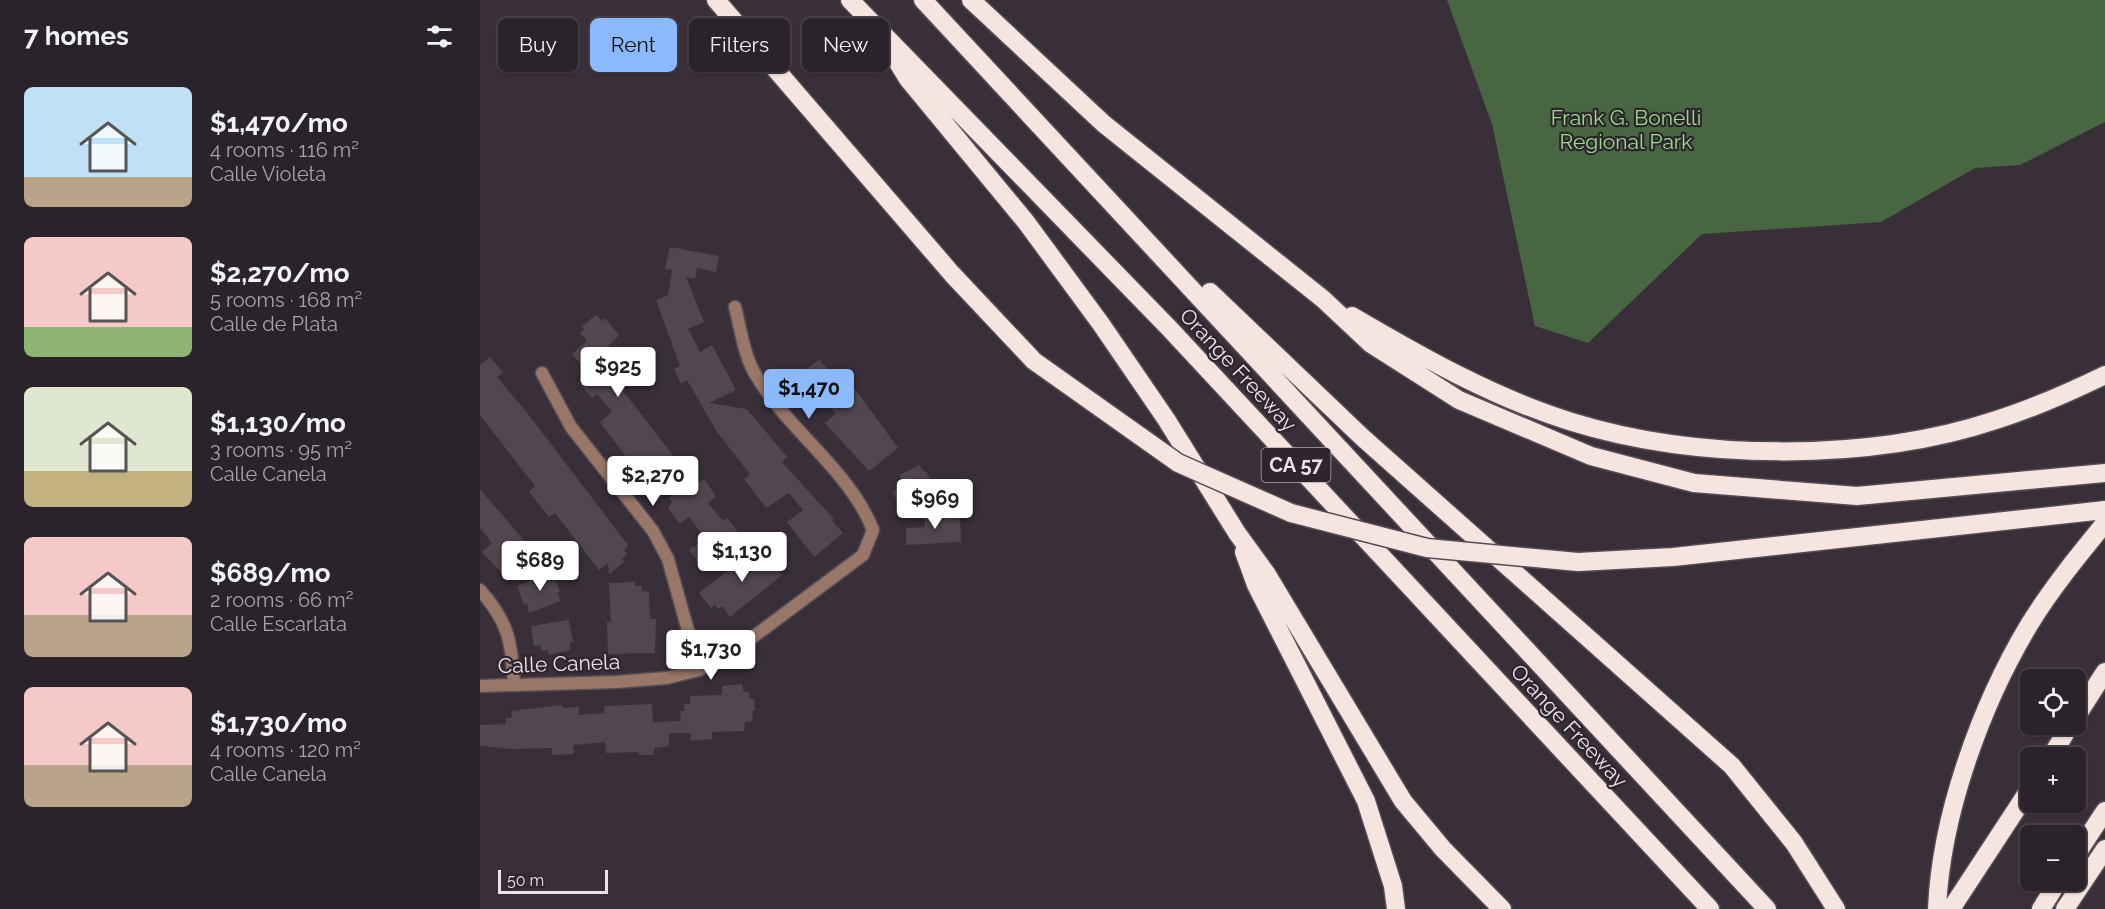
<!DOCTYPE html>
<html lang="en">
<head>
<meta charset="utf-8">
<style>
	body { margin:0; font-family:Raleway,sans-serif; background:#372f37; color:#f1f3f6; height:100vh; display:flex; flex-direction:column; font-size:22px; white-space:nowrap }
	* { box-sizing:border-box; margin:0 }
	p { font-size:20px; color:#a6a4a9 }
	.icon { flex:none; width:33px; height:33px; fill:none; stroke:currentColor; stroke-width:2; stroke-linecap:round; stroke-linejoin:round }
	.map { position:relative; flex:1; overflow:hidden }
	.sheet { display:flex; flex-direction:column; background:#2b232b; width:480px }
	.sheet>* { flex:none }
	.top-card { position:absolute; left:18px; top:18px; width:570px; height:54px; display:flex; gap:12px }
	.controls { position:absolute; left:1540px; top:669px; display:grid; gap:12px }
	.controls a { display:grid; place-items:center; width:66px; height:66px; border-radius:9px; background:#2b232b; box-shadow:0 2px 4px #0004,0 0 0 2px #474047; font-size:30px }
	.scale { position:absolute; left:18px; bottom:15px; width:110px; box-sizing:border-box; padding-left:6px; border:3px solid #eae3e9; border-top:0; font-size:16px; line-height:21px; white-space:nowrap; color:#eae3e9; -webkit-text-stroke:4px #2f252e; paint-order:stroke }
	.price { position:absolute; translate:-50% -51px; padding:0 14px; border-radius:6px; background:#fff; color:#222; font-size:20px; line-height:39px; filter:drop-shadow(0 2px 3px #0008) }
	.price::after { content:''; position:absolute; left:50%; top:36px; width:18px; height:14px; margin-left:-9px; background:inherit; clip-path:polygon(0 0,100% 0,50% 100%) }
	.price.selected { background:#8cb9fc; color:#111 }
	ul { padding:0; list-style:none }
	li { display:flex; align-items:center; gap:18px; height:150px; padding:0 24px }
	li span { display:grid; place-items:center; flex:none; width:168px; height:120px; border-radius:9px; color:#555 }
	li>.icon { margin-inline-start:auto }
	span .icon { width:72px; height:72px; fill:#fffc; stroke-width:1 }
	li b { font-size:26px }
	h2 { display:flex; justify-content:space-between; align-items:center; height:72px; padding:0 24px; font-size:26px }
	.chip { padding:0 21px; border-radius:9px; background:#2b232b; box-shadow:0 2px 4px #0004,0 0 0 2px #474047; font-size:21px; line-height:54px }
	.chip.selected { background:#8cb9fc; color:#111 }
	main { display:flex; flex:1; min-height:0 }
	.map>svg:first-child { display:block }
	.green { fill:#496643 }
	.building { fill:#524751 }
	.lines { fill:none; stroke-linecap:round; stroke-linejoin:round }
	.minor-casing { stroke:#554c55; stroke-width:15 }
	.motorway-casing { stroke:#554c55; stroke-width:21 }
	.minor { stroke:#987768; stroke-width:12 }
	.motorway { stroke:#f6e5de; stroke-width:18 }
	.motorway-bridge-casing { stroke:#554c55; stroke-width:21; stroke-linecap:butt }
	.motorway-bridge { stroke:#f6e5de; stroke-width:18 }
	.labels { text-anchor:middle; stroke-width:4.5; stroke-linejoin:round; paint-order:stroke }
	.shield { fill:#2f252e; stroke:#b2aab1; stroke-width:1.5 }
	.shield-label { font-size:20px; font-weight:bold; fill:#eae3e9 }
	.park-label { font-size:21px; fill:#98de89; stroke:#2f252e }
	.street-label { font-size:21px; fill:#eae3e9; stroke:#2f252e }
</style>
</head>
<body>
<main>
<section class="sheet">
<h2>7 homes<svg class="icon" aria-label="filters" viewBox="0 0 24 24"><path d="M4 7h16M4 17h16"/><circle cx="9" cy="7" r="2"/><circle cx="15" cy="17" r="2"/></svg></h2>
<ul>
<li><span style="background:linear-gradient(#bfe0f5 75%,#b9a48a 0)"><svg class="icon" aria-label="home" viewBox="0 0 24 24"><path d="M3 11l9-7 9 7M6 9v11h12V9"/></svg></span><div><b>$1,470/mo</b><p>4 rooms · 116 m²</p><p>Calle Violeta</p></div></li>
<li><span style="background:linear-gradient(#f6c9c9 75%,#8fb573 0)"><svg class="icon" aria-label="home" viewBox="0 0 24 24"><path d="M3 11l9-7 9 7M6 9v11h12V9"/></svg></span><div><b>$2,270/mo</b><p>5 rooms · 168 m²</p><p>Calle de Plata</p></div></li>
<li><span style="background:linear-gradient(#dfe7d0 70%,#c2b280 0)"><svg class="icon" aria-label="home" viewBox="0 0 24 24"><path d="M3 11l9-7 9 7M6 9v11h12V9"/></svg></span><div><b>$1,130/mo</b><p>3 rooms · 95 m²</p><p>Calle Canela</p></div></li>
<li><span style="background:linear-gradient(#f6c9c9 65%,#b9a48a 0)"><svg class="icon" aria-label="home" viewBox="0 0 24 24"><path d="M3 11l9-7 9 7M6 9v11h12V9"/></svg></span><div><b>$689/mo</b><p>2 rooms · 66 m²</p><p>Calle Escarlata</p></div></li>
<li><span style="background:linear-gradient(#f6c9c9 65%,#b9a48a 0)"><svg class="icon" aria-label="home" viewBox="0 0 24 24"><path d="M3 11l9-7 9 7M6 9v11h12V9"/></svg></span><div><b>$1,730/mo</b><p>4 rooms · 120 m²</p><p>Calle Canela</p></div></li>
</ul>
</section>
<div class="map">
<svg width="1625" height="909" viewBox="0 0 1625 909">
	<rect width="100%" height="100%" fill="#392f39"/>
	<path class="green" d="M 967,0 L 1625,0 L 1625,122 L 1540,165 L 1495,168 L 1401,222 L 1222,234 L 1108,343 L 1055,326 L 1012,124 Z"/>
	<path class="building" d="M 190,247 L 239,256 L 236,272 L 217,268 L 215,279 L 206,277 L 224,322 L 208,329 L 220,352 L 232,345 L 256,390 L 229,403 L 267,409 L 307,457 L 302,462 L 353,518 L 353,522 L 363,533 L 334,557 L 307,522 L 323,510 L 309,493 L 286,508 L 264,479 L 270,474 L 237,432 L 207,380 L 201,383 L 194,369 L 200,366 L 176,300 L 188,295 L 192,270 L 185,269 Z
		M 116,315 L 122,321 L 125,318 L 139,335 L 129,345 L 150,370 L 142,376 L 147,383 L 141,388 L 195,458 L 181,470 L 178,466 L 174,469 L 171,465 L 159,474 L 120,422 L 132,412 L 117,394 L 112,398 L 99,383 L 110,375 L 92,354 L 107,341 L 100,333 L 104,330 L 102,326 Z
		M 10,357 L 23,373 L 17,377 L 48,414 L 148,545 L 144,550 L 147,554 L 142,559 L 144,562 L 129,574 L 128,563 L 119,570 L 75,513 L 69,517 L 49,492 L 55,486 L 0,415 L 0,365 Z
		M 339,360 L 370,393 L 375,389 L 418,448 L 389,471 L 345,423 L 356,414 L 341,397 L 329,406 L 317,390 L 321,385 L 318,381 L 324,376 L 321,373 Z
		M 439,465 L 444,472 L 446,471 L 456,490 L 422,509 L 412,492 L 419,487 L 416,482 L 422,479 L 419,475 Z
		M 211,478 L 216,484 L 224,479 L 236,496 L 228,503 L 243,521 L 247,518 L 258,532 L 219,563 L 209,550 L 225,538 L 209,517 L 200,524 L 188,508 L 192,502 L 189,498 L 195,494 L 192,490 Z
		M 0,489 L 54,552 L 25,576 L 2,552 L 12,543 L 0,528 Z
		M 469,511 L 470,519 L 480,518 L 481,542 L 426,545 L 426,528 L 445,527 L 444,512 Z
		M 279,546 L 302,575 L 250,617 L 242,606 L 238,609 L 235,605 L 231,608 L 219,593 Z
		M 73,572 L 80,592 L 78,593 L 80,601 L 49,613 L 47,603 L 44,605 L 37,586 Z
		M 155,582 L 155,586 L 162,586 L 162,591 L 169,592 L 170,619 L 176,619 L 175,653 L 128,654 L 127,622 L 131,622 L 129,583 Z
		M 89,620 L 93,642 L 90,642 L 90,650 L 69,655 L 68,650 L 62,651 L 60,645 L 54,646 L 51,626 Z
		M 262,684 L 264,692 L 269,692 L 270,699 L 274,699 L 275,711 L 272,711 L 273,721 L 265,722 L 264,731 L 232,732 L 232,739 L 211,741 L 211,733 L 189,733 L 189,746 L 174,748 L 174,755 L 159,755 L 158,752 L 126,753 L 125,742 L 93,745 L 94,754 L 72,755 L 72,748 L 33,749 L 0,746 L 0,725 L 26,724 L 26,718 L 32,718 L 31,711 L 81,705 L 84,708 L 99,707 L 99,715 L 125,713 L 124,706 L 172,704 L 173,722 L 201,721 L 200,711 L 205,711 L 204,704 L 210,704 L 210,696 L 242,695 L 242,686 Z"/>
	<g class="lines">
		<g class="minor-casing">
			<path id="minor" d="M 62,373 L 91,427 L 173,531 L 188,559 L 219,670
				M 0,590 C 30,624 31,642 34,685
				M 0,686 L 136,682 L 187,678 L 219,670 L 253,652 L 383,555 L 393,530 C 370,471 310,432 277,377 C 264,357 261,330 255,307"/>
		</g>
		<g class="motorway-casing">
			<path id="motorway" d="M 236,0 L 472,274 L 554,361
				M 370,0 L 689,328 L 1230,909
				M 443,0 L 1287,909
				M 491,0 L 624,124 L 843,299 L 891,344 L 979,400 L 1111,456 L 1214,483 L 1377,496 L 1625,473
				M 412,53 L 428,79 L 546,222 L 621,324 L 686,419 L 757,533 L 786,573 L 923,801 L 963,849 L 1022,909
				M 730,292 L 882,437 L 1252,766 L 1314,843 L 1356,909
				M 872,316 C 942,357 1014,398 1092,422 C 1218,461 1390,462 1516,420 C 1554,408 1590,392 1625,375
				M 764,552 L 776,585 L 886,801 L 913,886 L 916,909
				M 1098,562 L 1193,557 L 1625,510
				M 1596,717 L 1625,672
				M 1570,758 L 1591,724
				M 1596,855 L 1625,811
				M 1457,909 C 1461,815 1501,705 1549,625 C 1571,589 1598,556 1625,523
				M 1471,909 L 1551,787
				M 1561,909 L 1579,880
				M 1585,909 L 1625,849"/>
		</g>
		<use href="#minor" class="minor"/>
		<use href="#motorway" class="motorway"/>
		<g class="motorway-bridge-casing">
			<path id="motorway-bridge" d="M 554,361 L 698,463 L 811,513 L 947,548 L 1098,562"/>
		</g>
		<use href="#motorway-bridge" class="motorway-bridge"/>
	</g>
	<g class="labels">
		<rect class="shield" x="781.5" y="448" width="69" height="34" rx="4.5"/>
		<g class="shield-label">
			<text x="816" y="472">CA 57</text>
		</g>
		<g class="park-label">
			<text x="1146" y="125">Frank G. Bonelli<tspan x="1146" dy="24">Regional Park</tspan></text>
		</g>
		<g class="street-label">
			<text transform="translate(758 370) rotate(47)" y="7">Orange Freeway</text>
			<text transform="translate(79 664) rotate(-2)" y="7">Calle Canela</text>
			<text transform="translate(1089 726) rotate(47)" y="7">Orange Freeway</text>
		</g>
	</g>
</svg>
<div class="controls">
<a><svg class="icon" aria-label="locate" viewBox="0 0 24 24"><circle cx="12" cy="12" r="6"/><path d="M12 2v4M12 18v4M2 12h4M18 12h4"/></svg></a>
<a>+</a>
<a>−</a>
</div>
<div class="scale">50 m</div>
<b class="price" style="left:138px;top:398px">$925</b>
<b class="price selected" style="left:329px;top:420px">$1,470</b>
<b class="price" style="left:173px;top:507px">$2,270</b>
<b class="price" style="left:455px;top:530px">$969</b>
<b class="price" style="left:262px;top:583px">$1,130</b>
<b class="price" style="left:60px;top:592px">$689</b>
<b class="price" style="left:231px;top:681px">$1,730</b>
<div class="top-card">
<a class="chip">Buy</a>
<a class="chip selected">Rent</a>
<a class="chip">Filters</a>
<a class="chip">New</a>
</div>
</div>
</main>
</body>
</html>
